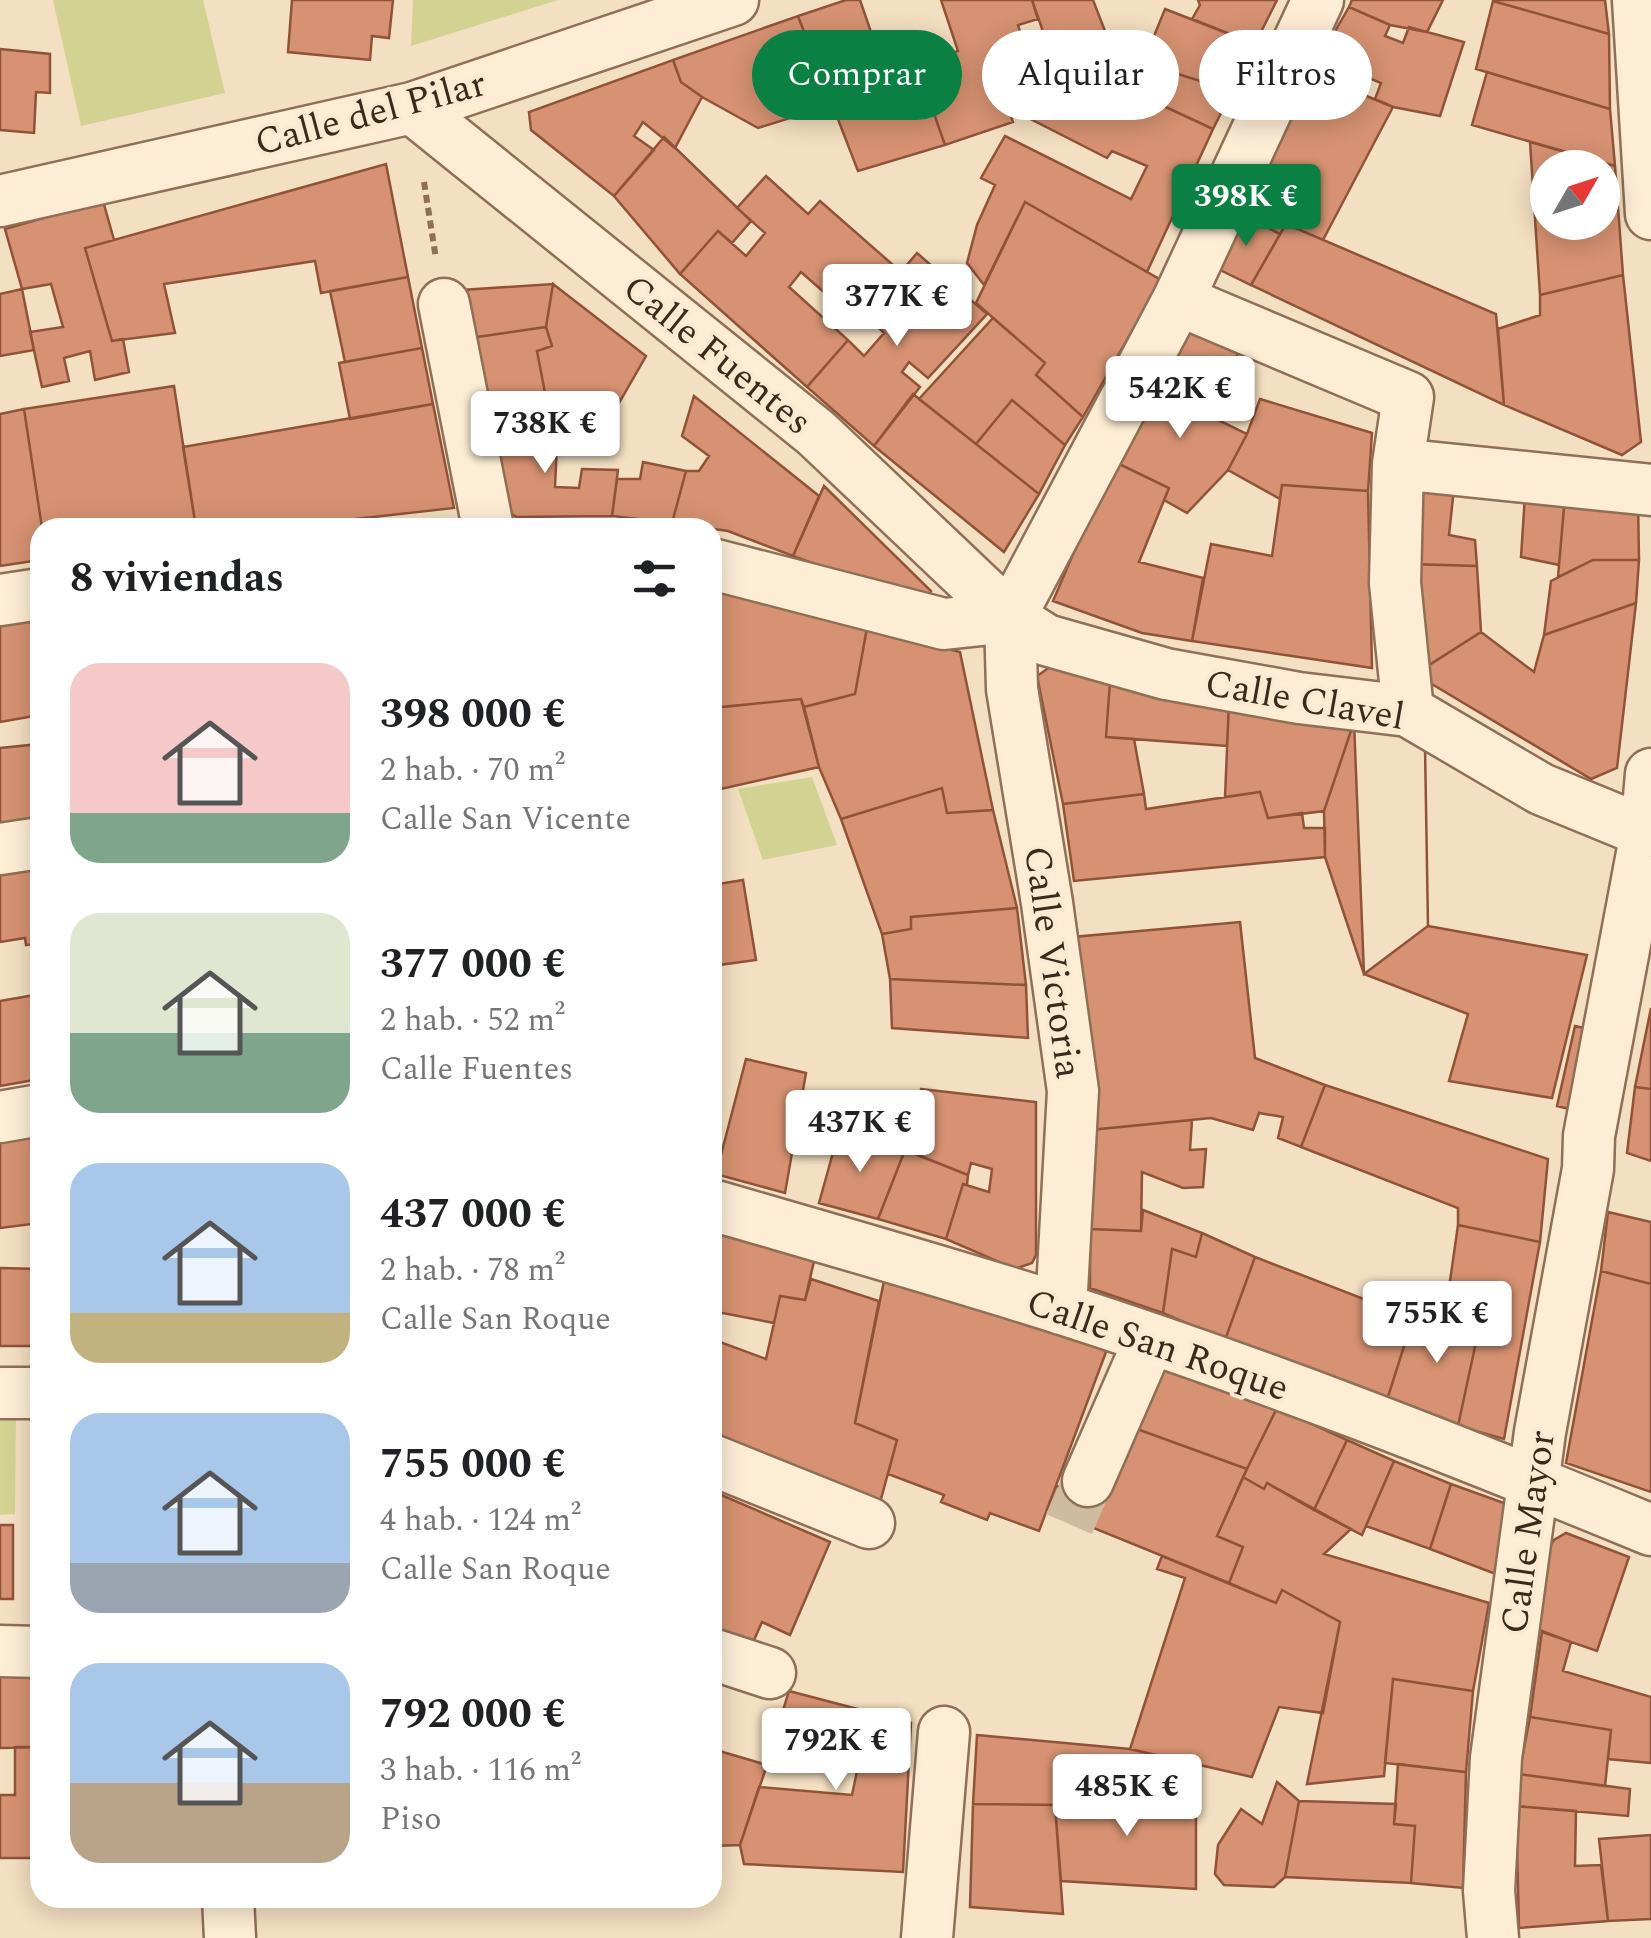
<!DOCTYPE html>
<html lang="es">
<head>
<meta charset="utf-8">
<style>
	body { margin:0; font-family:Spectral,serif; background:#f6f6f6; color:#202124; height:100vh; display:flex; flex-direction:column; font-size:38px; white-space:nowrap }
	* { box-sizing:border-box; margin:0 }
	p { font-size:32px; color:#757577 }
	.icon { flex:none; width:55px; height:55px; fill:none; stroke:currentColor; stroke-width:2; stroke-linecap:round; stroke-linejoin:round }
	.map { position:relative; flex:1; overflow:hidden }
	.side { position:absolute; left:30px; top:518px; width:692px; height:1390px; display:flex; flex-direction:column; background:#fff; border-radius:30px; box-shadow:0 5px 25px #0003 }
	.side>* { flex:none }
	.guide { position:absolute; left:752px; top:30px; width:748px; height:90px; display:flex; gap:20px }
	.needle { width:65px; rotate:51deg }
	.fabs { position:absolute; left:1530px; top:150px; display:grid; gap:20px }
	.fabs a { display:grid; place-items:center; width:90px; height:90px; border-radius:50%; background:#fff; box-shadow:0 5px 25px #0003; font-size:50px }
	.price { position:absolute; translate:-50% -85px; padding:0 22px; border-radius:10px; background:#fff; color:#222; font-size:32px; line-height:65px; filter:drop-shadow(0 2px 5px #0008) }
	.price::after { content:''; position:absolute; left:50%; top:60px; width:30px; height:22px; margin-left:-15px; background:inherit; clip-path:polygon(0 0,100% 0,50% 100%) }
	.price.selected { background:#0b8043; color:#fff }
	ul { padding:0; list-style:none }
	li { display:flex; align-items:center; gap:30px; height:250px; padding:0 40px }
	li span { display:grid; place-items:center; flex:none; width:280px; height:200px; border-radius:30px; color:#555 }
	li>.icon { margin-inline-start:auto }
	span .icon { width:120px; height:120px; fill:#fffc; stroke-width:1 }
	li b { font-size:42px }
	h2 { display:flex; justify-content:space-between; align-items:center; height:120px; padding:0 40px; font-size:42px }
	.tag { padding:0 35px; border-radius:45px; background:#fff; box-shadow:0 5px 25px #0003; font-size:35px; line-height:90px }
	.tag.selected { background:#0b8043; color:#fff }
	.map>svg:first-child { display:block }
	.green { fill:#d2d393 }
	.building { fill:#d69272; stroke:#915338; stroke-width:2.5; fill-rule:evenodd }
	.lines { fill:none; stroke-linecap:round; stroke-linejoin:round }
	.minor-tunnel { stroke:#cfbba0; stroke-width:50; stroke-dasharray:50 25; stroke-linecap:butt }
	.minor-casing { stroke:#8f6f56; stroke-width:55 }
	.path { stroke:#8f6f56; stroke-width:6; stroke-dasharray:8 5; stroke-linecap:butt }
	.minor { stroke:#fdedd5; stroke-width:50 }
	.labels { text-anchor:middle; stroke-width:8; stroke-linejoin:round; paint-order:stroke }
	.street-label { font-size:38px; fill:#3d291c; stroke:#faead1 }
</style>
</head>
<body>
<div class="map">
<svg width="1651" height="1938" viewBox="0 0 1651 1938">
	<rect width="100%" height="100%" fill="#f3dfc1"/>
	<path class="green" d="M 53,0 L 203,0 L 225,93 L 81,126 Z
		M 413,0 L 558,0 L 411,46 Z
		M 812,777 L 837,845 L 763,860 L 738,789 Z
		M 0,1408 L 16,1408 L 15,1514 L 0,1515 Z"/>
	<path class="building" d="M 292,0 L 393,0 L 389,38 L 372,36 L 370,60 L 288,52 Z
		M 846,0 L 860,0 L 886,76 L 917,65 L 945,145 L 858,171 L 798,16 Z
		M 941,0 L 1032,0 L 1038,19 L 1018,25 L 1022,38 L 1013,40 L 1022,65 L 996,74 L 1013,122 L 945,145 L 917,65 L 958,51 Z
		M 1032,0 L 1093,0 L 1110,44 L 1073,55 L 1066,37 L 1047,43 Z
		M 1198,0 L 1277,0 L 1255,44 L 1192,19 L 1200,5 Z
		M 1352,0 L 1443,0 L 1427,32 L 1390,25 L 1349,7 Z
		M 1605,0 L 1609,34 L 1493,1 L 1493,0 Z
		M 1493,1 L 1609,34 L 1610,109 L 1476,69 Z
		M 1349,7 L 1390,25 L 1385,36 L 1403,43 L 1409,27 L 1464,42 L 1440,116 L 1393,107 L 1375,99 L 1381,83 L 1369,78 L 1361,94 L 1311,73 Z
		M 1165,9 L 1255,44 L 1232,91 L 1143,63 Z
		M 798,16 L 832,105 L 758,128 L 702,97 L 681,82 L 673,60 Z
		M 0,49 L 50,54 L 50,93 L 36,92 L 34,133 L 0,130 Z
		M 673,60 L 681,82 L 702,97 L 675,148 L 643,122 L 634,136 L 654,150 L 614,196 L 531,130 L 529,112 Z
		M 1143,63 L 1232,91 L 1213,129 L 1129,90 Z
		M 1034,64 L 1124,98 L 1129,90 L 1213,129 L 1147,272 L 1025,202 L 984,285 L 967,263 L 977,225 L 995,185 L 981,178 L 1005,136 L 1131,199 L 1147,166 L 1112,151 L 1107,158 L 1013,110 Z
		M 1487,72 L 1610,109 L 1615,166 L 1472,125 Z
		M 1311,73 L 1393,107 L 1323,240 L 1286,224 L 1280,234 L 1237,212 Z
		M 664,137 L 751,221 L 732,243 L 718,231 L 680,274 L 614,196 Z
		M 1530,142 L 1615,166 L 1623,275 L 1540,295 ZM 1548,168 L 1602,168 L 1602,222 L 1548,222 Z
		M 386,164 L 408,277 L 321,293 L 315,261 L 164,284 L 175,333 L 112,341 L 85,248 Z
		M 766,176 L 808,214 L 820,201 L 901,272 L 858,322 L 801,272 L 789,287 L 848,340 L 807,387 L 680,274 L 718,231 L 746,256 L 765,233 L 737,208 Z
		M 103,201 L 114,240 L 85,248 L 112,341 L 123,339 L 129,372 L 95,380 L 90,351 L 64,358 L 69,381 L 42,387 L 30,332 L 63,327 L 51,284 L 22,289 L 5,229 Z
		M 1025,202 L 1161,280 L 1083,417 L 1036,375 L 1045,363 L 976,303 Z
		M 1237,212 L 1280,234 L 1251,285 L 1214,267 Z
		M 1286,224 L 1496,314 L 1504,405 L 1251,285 Z
		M 917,253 L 987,314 L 928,378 L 909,362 L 902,372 L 920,387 L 874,446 L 807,387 L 848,340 L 864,356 L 884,333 L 865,314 Z
		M 1623,275 L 1641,442 L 1622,455 L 1504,405 L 1498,329 L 1540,315 L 1540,295 Z
		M 408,277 L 422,348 L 345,362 L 330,291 Z
		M 553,284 L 546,327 L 470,338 L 462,290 Z
		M 553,284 L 646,356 L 611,417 L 555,396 L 546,398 L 537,351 L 552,346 L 546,327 Z
		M 22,289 L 34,350 L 0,356 L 0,294 Z
		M 1190,317 L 1244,342 L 1213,400 L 1158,369 Z
		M 993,318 L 1045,363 L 1036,375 L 1083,417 L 1065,445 L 1012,400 L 976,444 L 919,399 Z
		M 546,327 L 552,346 L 537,351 L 546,398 L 555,396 L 558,421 L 487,427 L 470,338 Z
		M 422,348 L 433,404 L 350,419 L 339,363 Z
		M 1158,369 L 1224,406 L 1218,420 L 1247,434 L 1228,470 L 1187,513 L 1164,500 L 1169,488 L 1113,461 Z
		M 174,386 L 196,528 L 42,528 L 24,409 Z
		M 913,394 L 1039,494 L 1004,552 L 874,446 Z
		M 694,396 L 819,496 L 793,556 L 728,531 L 672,523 L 686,471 L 699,471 L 709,456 L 682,436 Z
		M 1260,399 L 1372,433 L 1368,491 L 1282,485 L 1280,499 L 1228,470 L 1247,434 Z
		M 1012,400 L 1065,445 L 1039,494 L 976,444 Z
		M 433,404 L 454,508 L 275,528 L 196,528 L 183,447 Z
		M 24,409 L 42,528 L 40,528 L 40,560 L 0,566 L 0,414 Z
		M 558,421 L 555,487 L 579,488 L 582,469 L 618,470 L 612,516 L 516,517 L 503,507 L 487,427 Z
		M 1113,461 L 1169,488 L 1139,562 L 1203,578 L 1192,641 L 1142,633 L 1053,601 Z
		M 643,462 L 686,471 L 672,523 L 612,516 L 617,479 L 640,479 Z
		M 1411,484 L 1454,488 L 1449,535 L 1475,540 L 1477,566 L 1408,564 Z
		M 1282,485 L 1368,491 L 1372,668 L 1192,641 L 1211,544 L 1272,556 Z
		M 824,486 L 931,591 L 921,603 L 793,556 Z
		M 1525,495 L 1565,496 L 1559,565 L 1521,557 Z
		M 1565,496 L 1638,499 L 1639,560 L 1593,560 L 1558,577 Z
		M 1593,560 L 1639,560 L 1636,603 L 1544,635 L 1551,581 Z
		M 1408,564 L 1477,566 L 1481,632 L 1415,674 Z
		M 712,587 L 867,628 L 855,694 L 804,707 L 801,699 L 712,708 Z
		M 1636,603 L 1617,768 L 1591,779 L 1415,674 L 1481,632 L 1534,672 L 1544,635 Z
		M 40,618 L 40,715 L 0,722 L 0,624 Z
		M 867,628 L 960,652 L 993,810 L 947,813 L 942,788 L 841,819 L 819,767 L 804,707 L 855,694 Z
		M 1050,667 L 1110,682 L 1106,737 L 1134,739 L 1144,794 L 1063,804 L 1037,676 Z
		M 1110,682 L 1229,702 L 1227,746 L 1106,737 Z
		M 801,699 L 819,767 L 712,791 L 712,708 Z
		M 1229,702 L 1354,722 L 1324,811 L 1268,818 L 1260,792 L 1225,797 Z
		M 1354,722 L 1417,731 L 1425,747 L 1428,926 L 1587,955 L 1552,1098 L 1449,1081 L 1468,1014 L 1364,974 L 1325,857 L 1324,811 Z
		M 1354,722 L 1417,731 L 1425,747 L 1428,926 L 1364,974 Z
		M 40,744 L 40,819 L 0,824 L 0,748 Z
		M 942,788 L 947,813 L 993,810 L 1017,908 L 911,917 L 911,929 L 882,934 L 841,819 Z
		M 1260,792 L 1268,818 L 1302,813 L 1304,828 L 1325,828 L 1325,857 L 1074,881 L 1063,804 L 1144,794 L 1146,809 Z
		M 40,861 L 40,943 L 26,945 L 25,938 L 0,942 L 0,868 Z
		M 743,880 L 756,960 L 712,966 L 712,885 Z
		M 1017,908 L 1026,985 L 890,979 L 882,934 L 911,929 L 911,917 Z
		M 1240,922 L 1255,1058 L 1325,1085 L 1301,1147 L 1278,1138 L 1283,1117 L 1259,1113 L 1253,1130 L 1211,1118 L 1090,1130 L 1073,937 Z
		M 890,979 L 1026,985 L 1028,1038 L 892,1028 Z
		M 40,994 L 40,1079 L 0,1086 L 0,1001 Z
		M 1651,1008 L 1651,1089 L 1635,1087 Z
		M 1575,1026 L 1602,1032 L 1586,1113 L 1557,1106 Z
		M 746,1059 L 806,1073 L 785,1193 L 716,1174 Z
		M 1325,1085 L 1548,1159 L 1540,1242 L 1458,1225 L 1458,1208 L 1301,1147 Z
		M 1635,1087 L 1651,1089 L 1651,1161 L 1627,1153 Z
		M 921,1089 L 1036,1102 L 1036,1255 L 1032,1263 L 1015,1269 L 946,1239 L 963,1184 L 989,1192 L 992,1169 L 971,1163 L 968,1175 L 905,1150 Z
		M 1192,1120 L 1190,1150 L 1206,1149 L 1203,1187 L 1183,1188 L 1142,1172 L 1141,1231 L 1090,1229 L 1090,1130 Z
		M 839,1131 L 905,1150 L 878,1219 L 819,1203 Z
		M 39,1136 L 40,1223 L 0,1228 L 0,1143 Z
		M 905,1150 L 968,1175 L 967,1185 L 963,1184 L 946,1239 L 878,1219 Z
		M 1143,1210 L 1202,1233 L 1196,1257 L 1172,1249 L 1163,1313 L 1090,1288 L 1090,1229 L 1141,1231 Z
		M 1608,1212 L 1651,1222 L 1651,1284 L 1601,1271 Z
		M 1458,1225 L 1540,1242 L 1504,1439 L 1458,1426 L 1482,1314 L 1447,1302 Z
		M 721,1231 L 815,1257 L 805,1300 L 780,1296 L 774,1323 L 712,1311 L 712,1253 Z
		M 1202,1233 L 1255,1257 L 1225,1340 L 1163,1313 L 1172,1249 L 1196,1257 Z
		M 1255,1257 L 1413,1318 L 1386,1403 L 1225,1340 Z
		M 0,1268 L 40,1269 L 40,1346 L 0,1346 Z
		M 886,1271 L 1109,1344 L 1039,1531 L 990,1513 L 987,1520 L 941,1502 L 944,1495 L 888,1474 L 897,1440 L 855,1423 Z
		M 1601,1271 L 1651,1284 L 1651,1492 L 1566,1463 Z
		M 811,1279 L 879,1301 L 855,1423 L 897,1440 L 878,1510 L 712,1445 L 712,1339 L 766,1359 L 780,1296 L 805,1300 Z
		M 1447,1302 L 1482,1314 L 1458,1426 L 1386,1403 L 1413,1318 L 1441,1329 Z
		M 1163,1363 L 1277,1408 L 1247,1469 L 1137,1429 Z
		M 1277,1408 L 1347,1440 L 1314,1510 L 1267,1483 L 1264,1489 L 1243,1477 Z
		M 1137,1429 L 1247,1469 L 1217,1536 L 1243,1547 L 1229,1583 L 1047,1509 L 1056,1486 L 1100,1495 Z
		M 1347,1440 L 1394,1461 L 1362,1535 L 1314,1510 Z
		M 1394,1461 L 1451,1484 L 1430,1549 L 1366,1526 Z
		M 1243,1477 L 1264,1489 L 1267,1483 L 1351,1529 L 1324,1554 L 1489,1603 L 1473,1691 L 1393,1679 L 1384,1776 L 1307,1784 L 1340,1622 L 1282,1590 L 1276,1603 L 1229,1583 L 1243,1547 L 1217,1536 Z
		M 1451,1484 L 1515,1507 L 1501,1576 L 1430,1549 Z
		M 712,1491 L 830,1542 L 790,1635 L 762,1622 L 747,1656 L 712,1641 Z
		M 0,1525 L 13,1525 L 13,1599 L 0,1599 Z
		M 1566,1533 L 1629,1557 L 1597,1651 L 1533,1629 L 1547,1550 L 1554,1540 Z
		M 1162,1556 L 1276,1603 L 1282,1590 L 1340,1622 L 1323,1713 L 1279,1707 L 1252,1777 L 1130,1749 L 1185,1578 L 1157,1569 Z
		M 1542,1631 L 1571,1642 L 1563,1671 L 1651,1697 L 1651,1763 L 1608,1759 L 1611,1730 L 1530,1717 Z
		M 0,1672 L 40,1673 L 40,1747 L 0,1748 Z
		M 1393,1679 L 1473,1691 L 1466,1772 L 1385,1763 Z
		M 789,1691 L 911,1723 L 903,1872 L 744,1864 L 740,1845 L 759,1787 L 852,1795 L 857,1771 L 772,1746 Z
		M 1530,1717 L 1611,1730 L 1605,1786 L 1519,1774 Z
		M 977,1735 L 1130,1749 L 1193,1764 L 1196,1797 L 1062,1789 L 1062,1805 L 973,1804 Z
		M 15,1747 L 40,1747 L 40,1858 L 0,1858 L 0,1795 L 15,1795 Z
		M 716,1750 L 767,1765 L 740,1845 L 712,1846 L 712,1758 Z
		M 1398,1764 L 1466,1772 L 1463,1888 L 1411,1883 L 1415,1826 L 1394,1824 Z
		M 1519,1774 L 1630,1789 L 1628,1816 L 1516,1806 Z
		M 1277,1782 L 1299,1801 L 1285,1877 L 1274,1887 L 1224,1885 L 1215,1874 L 1218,1845 L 1241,1809 L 1262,1824 Z
		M 1062,1789 L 1196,1797 L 1196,1889 L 1061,1881 L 1055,1805 L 1062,1805 Z
		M 1299,1801 L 1396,1804 L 1394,1824 L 1415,1826 L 1411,1883 L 1285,1877 Z
		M 973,1804 L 1055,1805 L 1063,1914 L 970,1907 Z
		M 1516,1806 L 1576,1811 L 1575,1866 L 1601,1865 L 1608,1921 L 1519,1928 Z
		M 1651,1835 L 1651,1919 L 1608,1921 L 1599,1839 Z"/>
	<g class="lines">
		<path class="minor-tunnel" d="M 1069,1524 L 1088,1481"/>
		<g class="minor-casing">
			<path id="minor" d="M 1638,0 L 1651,214
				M 412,108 L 816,433 L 1010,617 L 1046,640 L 1166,674 L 1299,698 L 1408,711 L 1541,789 L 1646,832
				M 0,201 L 412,108 L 733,0
				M 1178,300 L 1408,397 L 1398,464 L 1395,583 L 1408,711
				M 444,304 L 488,528
				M 1398,464 L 1651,490
				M 712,564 L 944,624 L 1010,617
				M 0,600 L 40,594
				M 1010,617 L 1012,689 L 1047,903 L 1073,1091 L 1061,1309
				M 1010,617 L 1178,300 L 1318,0
				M 0,849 L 40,843
				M 0,1117 L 40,1110
				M 712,1205 C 829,1239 946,1272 1062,1309 C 1261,1373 1457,1450 1651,1530
				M 0,1393 L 40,1393
				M 712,1460 L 869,1523
				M 1088,1481 L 1150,1339
				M 0,1651 L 40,1652
				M 712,1654 L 770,1673
				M 228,1898 L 230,1938
				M 927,1938 L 944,1732
				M 1493,1938 L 1489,1891 L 1496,1758 L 1540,1432 L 1588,1169 L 1589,1136 L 1646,832 L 1651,774"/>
		</g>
		<path class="path" d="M 424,182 L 436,259"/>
		<use href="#minor" class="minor"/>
	</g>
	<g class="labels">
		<g class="street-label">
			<text transform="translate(370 112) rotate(-15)" y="13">Calle del Pilar</text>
			<text transform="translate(718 354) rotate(39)" y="13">Calle Fuentes</text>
			<text transform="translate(1305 699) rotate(10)" y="13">Calle Clavel</text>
			<text transform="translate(1054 962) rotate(82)" y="13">Calle Victoria</text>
			<text transform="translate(1158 1344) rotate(19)" y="13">Calle San Roque</text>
			<text transform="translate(1527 1532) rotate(-82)" y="13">Calle Mayor</text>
		</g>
	</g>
</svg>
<div class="fabs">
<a><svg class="needle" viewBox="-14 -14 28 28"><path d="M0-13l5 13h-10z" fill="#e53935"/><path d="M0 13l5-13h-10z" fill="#757577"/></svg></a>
</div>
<b class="price selected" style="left:1246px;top:249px">398K €</b>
<b class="price" style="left:897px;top:349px">377K €</b>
<b class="price" style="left:1180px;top:441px">542K €</b>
<b class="price" style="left:545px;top:476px">738K €</b>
<b class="price" style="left:860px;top:1175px">437K €</b>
<b class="price" style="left:1437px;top:1366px">755K €</b>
<b class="price" style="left:836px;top:1793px">792K €</b>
<b class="price" style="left:1127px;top:1839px">485K €</b>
<div class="guide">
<a class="tag selected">Comprar</a>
<a class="tag">Alquilar</a>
<a class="tag">Filtros</a>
</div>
<section class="side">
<h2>8 viviendas<svg class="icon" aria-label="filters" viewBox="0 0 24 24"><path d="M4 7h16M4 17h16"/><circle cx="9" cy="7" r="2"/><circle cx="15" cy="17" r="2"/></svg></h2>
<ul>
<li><span style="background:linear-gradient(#f6c9c9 75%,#7fa58c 0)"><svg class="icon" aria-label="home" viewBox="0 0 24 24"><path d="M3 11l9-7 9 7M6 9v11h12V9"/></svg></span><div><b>398 000 €</b><p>2 hab. · 70 m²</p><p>Calle San Vicente</p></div></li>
<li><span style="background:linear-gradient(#dfe7d0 60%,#7fa58c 0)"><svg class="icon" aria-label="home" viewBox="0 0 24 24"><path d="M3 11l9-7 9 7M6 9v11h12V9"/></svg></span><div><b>377 000 €</b><p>2 hab. · 52 m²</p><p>Calle Fuentes</p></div></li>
<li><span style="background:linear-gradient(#a9c7e8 75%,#c2b280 0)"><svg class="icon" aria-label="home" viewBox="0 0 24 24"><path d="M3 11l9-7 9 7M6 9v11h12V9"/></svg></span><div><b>437 000 €</b><p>2 hab. · 78 m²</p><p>Calle San Roque</p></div></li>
<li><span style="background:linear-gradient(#a9c7e8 75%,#9aa5b1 0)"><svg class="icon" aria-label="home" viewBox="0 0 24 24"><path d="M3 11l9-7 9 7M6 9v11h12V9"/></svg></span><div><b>755 000 €</b><p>4 hab. · 124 m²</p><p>Calle San Roque</p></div></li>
<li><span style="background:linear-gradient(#a9c7e8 60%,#b9a48a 0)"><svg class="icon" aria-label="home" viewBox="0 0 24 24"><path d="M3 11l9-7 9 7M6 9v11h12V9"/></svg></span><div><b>792 000 €</b><p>3 hab. · 116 m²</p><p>Piso</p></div></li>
</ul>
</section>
</div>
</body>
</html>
